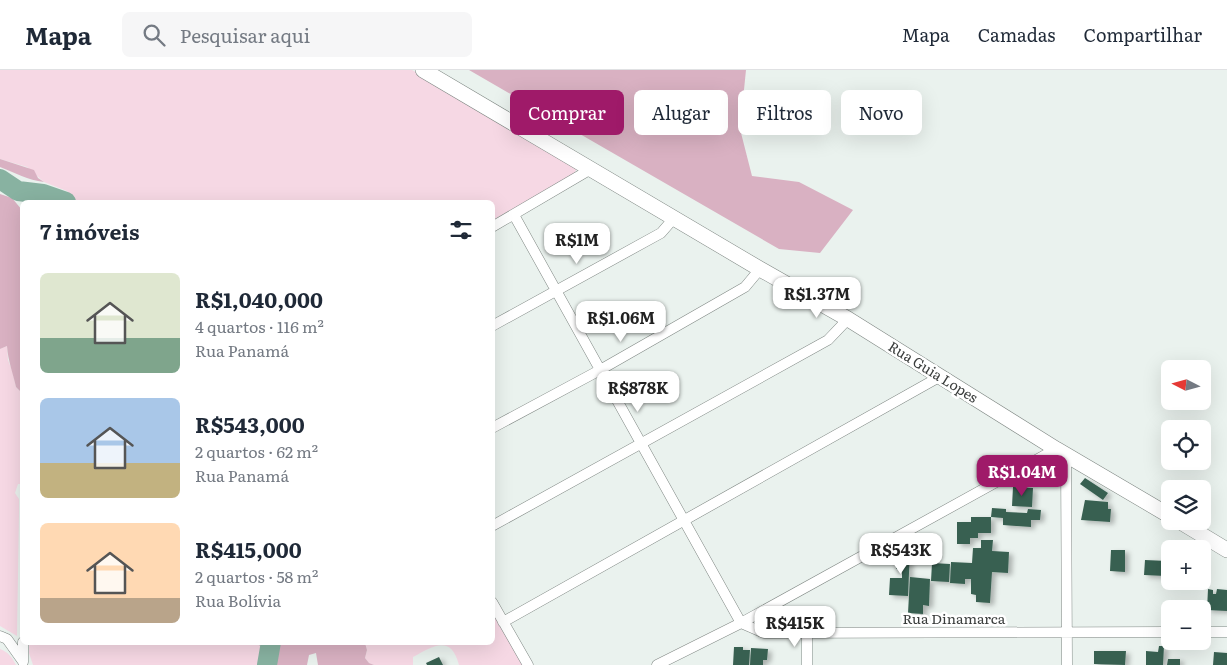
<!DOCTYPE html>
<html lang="pt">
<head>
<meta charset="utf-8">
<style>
	body { margin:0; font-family:Literata,serif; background:#f6f6f7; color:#1f2937; height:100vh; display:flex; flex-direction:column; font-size:19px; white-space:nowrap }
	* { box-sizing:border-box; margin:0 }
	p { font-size:16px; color:#747a83 }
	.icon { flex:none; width:28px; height:28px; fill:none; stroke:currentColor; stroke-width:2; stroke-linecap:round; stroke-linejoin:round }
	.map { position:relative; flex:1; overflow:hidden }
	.drawer { position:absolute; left:20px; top:130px; width:475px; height:445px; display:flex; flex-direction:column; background:#fff; border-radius:8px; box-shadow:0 5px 20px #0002 }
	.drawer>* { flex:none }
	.banner { position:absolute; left:510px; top:20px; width:475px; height:45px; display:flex; gap:10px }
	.needle { width:32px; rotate:276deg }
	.fabs { position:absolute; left:1161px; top:290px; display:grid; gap:10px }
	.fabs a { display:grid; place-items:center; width:50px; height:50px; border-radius:8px; background:#fff; box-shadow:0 5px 20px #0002; font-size:25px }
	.price { position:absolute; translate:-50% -42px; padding:0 11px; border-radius:10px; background:#fff; color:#222; font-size:16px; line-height:32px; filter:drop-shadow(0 1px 2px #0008) }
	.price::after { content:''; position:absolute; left:50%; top:30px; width:15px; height:11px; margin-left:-8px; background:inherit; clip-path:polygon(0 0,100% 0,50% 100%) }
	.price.on { background:#9f1a69; color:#fff }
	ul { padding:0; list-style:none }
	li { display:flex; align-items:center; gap:15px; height:125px; padding:0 20px }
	li span { display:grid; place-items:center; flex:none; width:140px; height:100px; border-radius:8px; color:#555 }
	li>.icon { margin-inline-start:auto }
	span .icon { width:60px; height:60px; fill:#fffc; stroke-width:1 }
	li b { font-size:21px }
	h2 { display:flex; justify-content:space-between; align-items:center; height:60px; padding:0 20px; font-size:21px }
	.pill { padding:0 18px; border-radius:8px; background:#fff; box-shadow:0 5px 20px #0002; font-size:18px; line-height:45px }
	.pill.on { background:#9f1a69; color:#fff }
	header { display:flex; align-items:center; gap:30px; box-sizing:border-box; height:70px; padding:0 25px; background:#fff; border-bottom:1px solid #e0e1e3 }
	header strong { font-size:24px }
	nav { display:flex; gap:28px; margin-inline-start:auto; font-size:18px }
	.search { width:350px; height:45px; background:#f6f6f7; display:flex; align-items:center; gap:12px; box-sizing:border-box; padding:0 18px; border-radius:8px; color:#747a83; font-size:19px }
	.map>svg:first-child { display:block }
	.green { fill:#f6d8e4 }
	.forest { fill:#d9b1c2 }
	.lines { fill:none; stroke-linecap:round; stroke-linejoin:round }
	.river { stroke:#88b2a1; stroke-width:20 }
	.building { fill:#386051; filter:url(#shadow) }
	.street-casing { stroke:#7f8783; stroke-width:11 }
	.secondary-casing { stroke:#7f8783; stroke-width:16 }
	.street { stroke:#fff; stroke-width:10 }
	.secondary { stroke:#fff; stroke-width:15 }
	.labels { text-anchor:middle; stroke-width:5; stroke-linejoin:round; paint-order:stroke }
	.street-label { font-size:14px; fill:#3a3d3c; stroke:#fff }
</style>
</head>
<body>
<header>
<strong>Mapa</strong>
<div class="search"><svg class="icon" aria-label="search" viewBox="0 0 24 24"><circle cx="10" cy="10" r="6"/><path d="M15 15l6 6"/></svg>Pesquisar aqui</div>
<nav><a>Mapa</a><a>Camadas</a><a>Compartilhar</a></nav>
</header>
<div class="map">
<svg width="1227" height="595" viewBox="0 0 1227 595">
	<defs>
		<filter id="shadow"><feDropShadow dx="4" dy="2.5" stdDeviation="2.5" flood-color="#0004"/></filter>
	</defs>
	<rect width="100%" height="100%" fill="#eaf2ee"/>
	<path class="green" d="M 0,0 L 412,0 L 577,97 L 574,105 L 493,150 L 492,132 L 76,132 L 67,121 L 44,112 L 27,97 L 0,89 Z
		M 7,276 L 8,290 L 13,303 L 16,317 L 22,323 L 22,414 L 18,414 L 15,423 L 19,429 L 19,442 L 17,566 L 0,556 L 0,279 Z
		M 493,538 L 525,595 L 459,595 C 451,564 433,576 413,587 L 413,595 L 374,595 L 369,593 L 365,588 L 367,580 L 365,573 L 492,572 Z
		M 29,573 L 256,573 C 263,579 269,580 276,585 L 277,595 L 33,595 L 29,583 Z
		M 0,579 C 8,582 12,587 16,595 L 0,595 Z"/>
	<path class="forest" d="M 469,0 L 746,0 L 740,59 L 752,106 L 799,112 L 853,140 L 820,183 L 779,179 Z
		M 0,89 L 34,100 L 38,108 L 44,112 C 28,110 15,103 0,97 Z
		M 0,124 L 12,128 L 22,140 L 22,323 L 16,317 C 13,303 8,291 7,276 L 0,279 Z
		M 256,573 L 365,573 L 367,580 L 365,588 L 369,593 L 374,595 L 318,595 L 316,583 L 309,585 L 307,595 L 277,595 L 276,585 C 269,580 263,579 256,573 Z"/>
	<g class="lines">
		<path class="river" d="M 0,109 L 18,121 L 43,124 L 66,132
			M 267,595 L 271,572"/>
	</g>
	<path class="building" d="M 1085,408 L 1108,423 L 1103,430 L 1080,414 Z
		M 1013,417 L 1033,418 L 1032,437 L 1012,436 Z
		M 1085,430 L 1108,432 L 1108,439 L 1111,439 L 1110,452 L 1081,450 Z
		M 992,438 L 1006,439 L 1006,442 L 1027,443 L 1028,439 L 1041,440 L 1040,450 L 1031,450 L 1031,457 L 1003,455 L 1003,448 L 991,447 Z
		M 971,447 L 991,447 L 991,463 L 978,463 L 978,468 L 970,468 L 970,474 L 957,474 L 957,452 L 971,452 Z
		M 981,470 L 993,470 L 992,481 L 1009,482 L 1008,503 L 992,502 L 990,533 L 976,532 L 976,525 L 971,524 L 971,509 L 965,509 L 965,514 L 950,513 L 951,492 L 972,493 L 973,478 L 981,478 Z
		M 897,479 L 910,480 L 908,526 L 889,525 L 890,508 L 902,508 L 902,499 L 896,499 Z
		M 1111,480 L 1125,480 L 1125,502 L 1110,501 Z
		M 1145,490 L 1167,491 L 1166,506 L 1144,505 Z
		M 932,493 L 950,494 L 949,512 L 931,511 Z
		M 910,507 L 930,509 L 929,536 L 923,535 L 923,544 L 908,543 Z
		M 1208,519 L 1213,520 L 1213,524 L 1216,524 L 1217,519 L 1227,520 L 1227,541 L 1207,540 Z
		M 1159,576 L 1164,576 L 1163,595 L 1146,595 L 1146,581 L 1158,582 Z
		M 734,577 L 743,577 L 743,580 L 750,580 L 749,595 L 733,595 Z
		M 751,578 L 768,579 L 767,590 L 763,590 L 763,595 L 750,595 Z
		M 1094,581 L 1126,581 L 1125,595 L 1094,594 Z
		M 1214,582 L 1227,583 L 1227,595 L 1213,595 Z
		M 439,587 L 443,595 L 427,595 L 426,593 Z
		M 1168,589 L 1180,589 L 1180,595 L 1167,595 Z"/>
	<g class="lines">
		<g class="street-casing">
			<path id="street" d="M 514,145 L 741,553 L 764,563 L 1170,562
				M 492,157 L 591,99
				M 492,256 L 661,163 L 674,148
				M 492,358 L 600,300 L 745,217 L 760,199
				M 1066,385 L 1067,595
				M 492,456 L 828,270 L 848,249
				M 492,532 L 528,595
				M 503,552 L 941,306
				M 1202,562 L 1227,562
				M 0,566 L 7,569 L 22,590
				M 23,572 L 23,592
				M 657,595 L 741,553 L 1056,379
				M 807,595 L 807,562"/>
		</g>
		<g class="secondary-casing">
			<path id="secondary" d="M 423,0 L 760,199 L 848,249 L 1056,379 L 1170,446
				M 1179,451 L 1227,480"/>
		</g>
		<use href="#street" class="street"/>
		<use href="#secondary" class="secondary"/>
	</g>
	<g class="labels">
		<g class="street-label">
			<text transform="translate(933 302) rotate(32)" y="5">Rua Guia Lopes</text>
			<text x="954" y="554">Rua Dinamarca</text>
		</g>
	</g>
</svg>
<div class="fabs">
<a><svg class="needle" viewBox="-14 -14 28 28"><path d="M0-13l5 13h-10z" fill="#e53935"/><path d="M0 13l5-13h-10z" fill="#747a83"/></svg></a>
<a><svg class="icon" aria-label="locate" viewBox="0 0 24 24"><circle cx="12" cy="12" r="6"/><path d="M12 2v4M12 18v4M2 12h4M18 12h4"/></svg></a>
<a><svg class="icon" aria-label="layers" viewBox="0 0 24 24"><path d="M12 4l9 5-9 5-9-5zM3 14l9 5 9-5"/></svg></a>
<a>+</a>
<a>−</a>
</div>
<b class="price" style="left:577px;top:195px">R$1M</b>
<b class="price" style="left:817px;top:249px">R$1.37M</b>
<b class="price" style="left:621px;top:273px">R$1.06M</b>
<b class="price" style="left:638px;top:343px">R$878K</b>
<b class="price on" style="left:1022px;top:427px">R$1.04M</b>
<b class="price" style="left:901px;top:505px">R$543K</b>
<b class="price" style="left:795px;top:578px">R$415K</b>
<div class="banner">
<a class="pill on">Comprar</a>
<a class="pill">Alugar</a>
<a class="pill">Filtros</a>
<a class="pill">Novo</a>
</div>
<section class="drawer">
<h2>7 imóveis<svg class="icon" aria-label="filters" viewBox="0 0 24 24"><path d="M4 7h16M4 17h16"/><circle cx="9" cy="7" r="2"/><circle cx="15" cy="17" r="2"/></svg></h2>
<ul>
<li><span style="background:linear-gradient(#dfe7d0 65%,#7fa58c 0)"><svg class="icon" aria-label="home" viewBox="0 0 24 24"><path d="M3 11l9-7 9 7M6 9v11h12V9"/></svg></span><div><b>R$1,040,000</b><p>4 quartos · 116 m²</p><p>Rua Panamá</p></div></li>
<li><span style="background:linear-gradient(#a9c7e8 65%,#c2b280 0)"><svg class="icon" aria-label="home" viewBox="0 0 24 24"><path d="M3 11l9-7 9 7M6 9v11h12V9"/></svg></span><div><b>R$543,000</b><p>2 quartos · 62 m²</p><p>Rua Panamá</p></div></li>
<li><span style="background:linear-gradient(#ffd9b3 75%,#b9a48a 0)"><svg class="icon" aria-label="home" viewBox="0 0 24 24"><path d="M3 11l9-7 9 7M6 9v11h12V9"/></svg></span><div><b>R$415,000</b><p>2 quartos · 58 m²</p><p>Rua Bolívia</p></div></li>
</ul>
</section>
</div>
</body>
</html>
